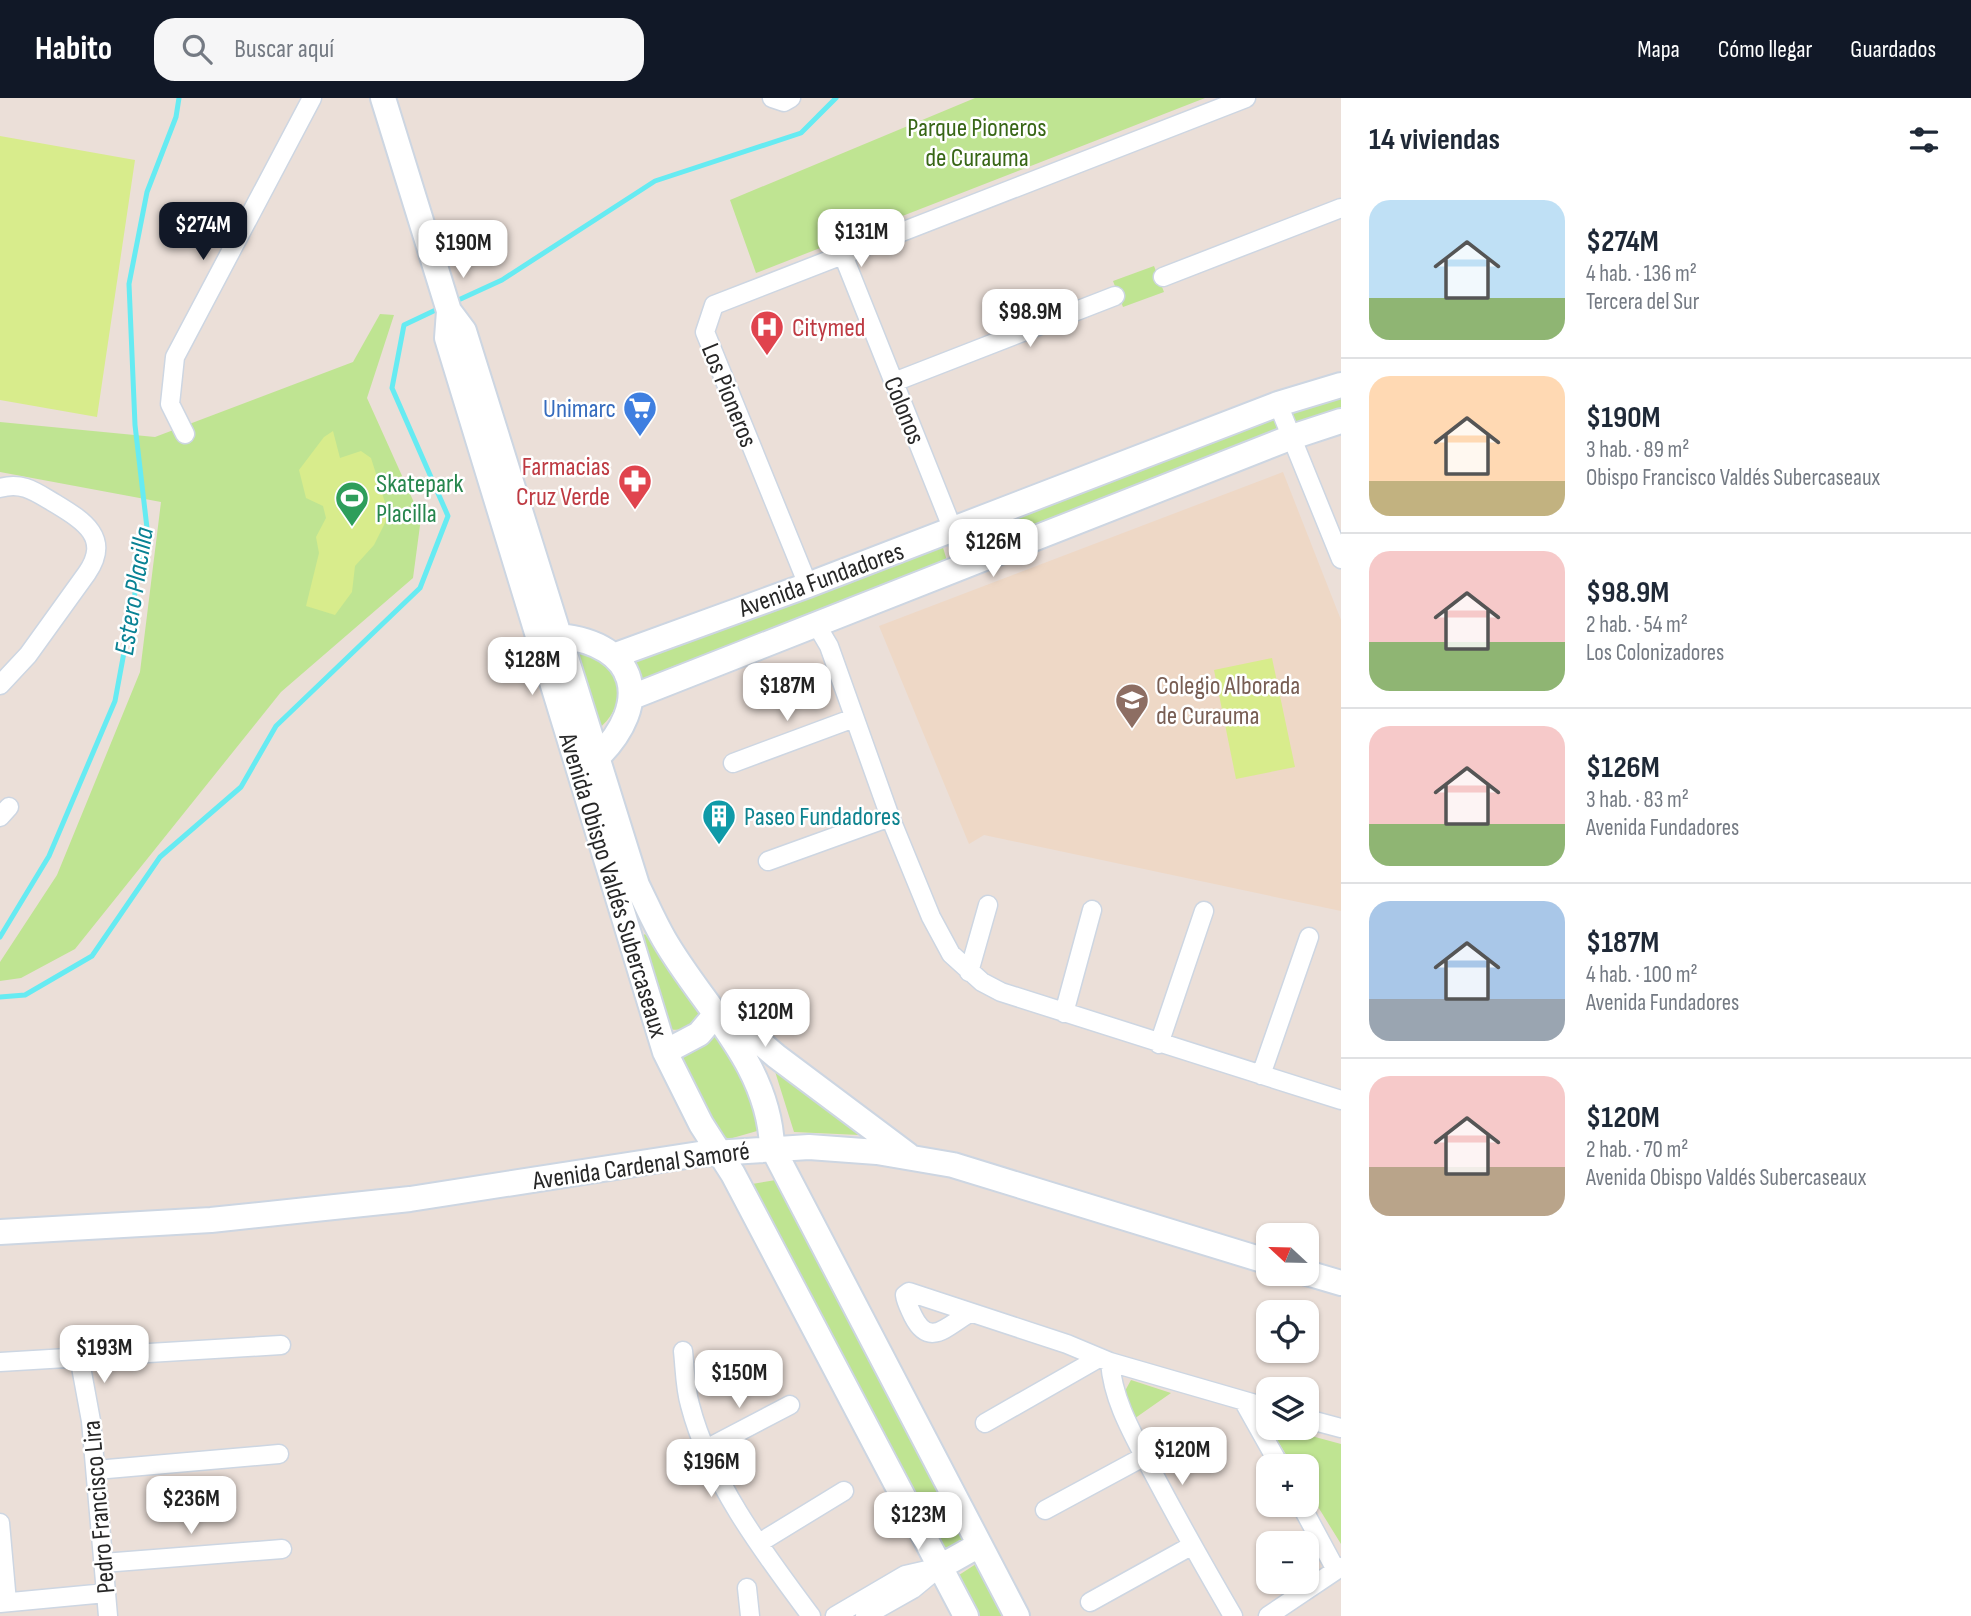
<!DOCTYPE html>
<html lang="es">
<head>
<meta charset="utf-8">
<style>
	body { margin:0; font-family:"Sofia Sans Condensed",sans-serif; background:#f6f6f7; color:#1f2937; height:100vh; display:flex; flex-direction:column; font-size:26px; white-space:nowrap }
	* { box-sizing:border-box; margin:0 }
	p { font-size:23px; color:#747a83 }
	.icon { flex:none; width:38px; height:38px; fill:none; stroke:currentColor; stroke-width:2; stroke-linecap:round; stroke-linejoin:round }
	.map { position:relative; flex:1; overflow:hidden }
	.panel { display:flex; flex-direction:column; background:#fff; width:630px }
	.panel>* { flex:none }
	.needle { width:46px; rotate:292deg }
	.controls { position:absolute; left:1256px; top:1125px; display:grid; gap:14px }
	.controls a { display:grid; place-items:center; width:63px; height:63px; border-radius:14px; background:#fff; box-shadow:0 2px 5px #0004; font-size:35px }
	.price { position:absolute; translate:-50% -60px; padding:0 16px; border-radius:14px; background:#fff; color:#222; font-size:23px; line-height:46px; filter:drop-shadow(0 2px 4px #0008) }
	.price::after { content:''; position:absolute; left:50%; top:42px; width:21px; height:16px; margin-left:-10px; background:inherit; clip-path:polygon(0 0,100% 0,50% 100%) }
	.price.active { background:#111827; color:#fff }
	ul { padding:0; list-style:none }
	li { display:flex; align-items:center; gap:21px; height:175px; padding:0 28px }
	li+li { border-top:2px solid #e0e1e3 }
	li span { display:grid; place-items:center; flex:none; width:196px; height:140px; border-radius:21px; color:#555 }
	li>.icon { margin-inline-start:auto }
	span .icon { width:84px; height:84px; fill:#fffc; stroke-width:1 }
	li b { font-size:30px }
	h2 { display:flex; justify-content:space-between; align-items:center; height:84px; padding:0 28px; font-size:30px }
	header { display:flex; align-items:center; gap:42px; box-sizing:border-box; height:98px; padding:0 35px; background:#111827; color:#fff }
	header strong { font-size:33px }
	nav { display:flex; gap:38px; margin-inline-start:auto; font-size:24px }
	.search { width:490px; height:63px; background:#f6f6f7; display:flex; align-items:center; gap:18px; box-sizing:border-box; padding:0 24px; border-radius:21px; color:#747a83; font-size:26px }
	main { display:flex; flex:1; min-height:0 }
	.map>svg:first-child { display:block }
	.education { fill:#eed8c6 }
	.green { fill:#bfe492 }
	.pitch { fill:#d8ec8c }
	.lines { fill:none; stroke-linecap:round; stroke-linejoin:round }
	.stream { stroke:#66ebf2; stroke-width:5 }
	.street-casing { stroke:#cdd6e2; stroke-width:21 }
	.secondary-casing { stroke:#cdd6e2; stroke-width:28 }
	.street { stroke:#fff; stroke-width:18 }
	.secondary { stroke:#fff; stroke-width:24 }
	.labels { text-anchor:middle; stroke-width:5; stroke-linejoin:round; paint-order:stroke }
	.park-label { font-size:26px; fill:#386616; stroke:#fff }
	.health-label { font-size:26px; fill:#be3a42; stroke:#fff; text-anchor:start }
	.street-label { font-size:26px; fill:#272727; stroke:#fff }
	.shop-label { font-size:26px; fill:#366cbe; stroke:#fff; text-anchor:end }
	.leisure-label { font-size:26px; fill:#27864d; stroke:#fff; text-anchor:start }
	.education-label { font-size:26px; fill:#785e54; stroke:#fff; text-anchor:start }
	.culture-label { font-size:26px; fill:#0d838f; stroke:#fff; text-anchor:start }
	.water-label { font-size:28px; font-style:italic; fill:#088294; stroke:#fff }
</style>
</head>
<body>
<header>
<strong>Habito</strong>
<div class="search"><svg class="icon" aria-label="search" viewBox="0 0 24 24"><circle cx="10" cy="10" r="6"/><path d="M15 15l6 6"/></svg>Buscar aquí</div>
<nav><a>Mapa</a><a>Cómo llegar</a><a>Guardados</a></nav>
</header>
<main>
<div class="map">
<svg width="1341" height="1518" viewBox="0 0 1341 1518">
	<rect width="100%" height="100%" fill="#ebdfd8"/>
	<path class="education" d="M 1283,374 L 1341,522 L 1341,813 L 984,737 L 969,746 L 879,528 Z"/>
	<path class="green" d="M 975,0 L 1205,0 L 756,175 L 730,102 Z
		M 1154,168 L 1164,194 L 1123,209 L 1113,183 Z
		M 380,216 L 394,217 L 367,300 L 421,420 L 413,480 L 281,594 L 75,851 L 21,880 L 0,883 L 0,864 L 57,777 L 140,574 L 161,404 L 0,374 L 0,324 L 155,339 L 353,264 Z
		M 1341,295 L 1341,316 L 1301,329 L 1292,318 L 1292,310 Z
		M 1269,317 L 1278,327 L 1278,340 L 974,456 L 967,434 Z
		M 941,443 L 948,466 L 643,583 L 635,561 Z
		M 572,554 C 621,553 634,604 597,632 Z
		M 645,836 L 701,912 C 695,926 682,936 667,930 L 641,839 Z
		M 714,931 C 734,962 761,994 757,1033 L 729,1041 L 717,1035 L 677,956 Z
		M 773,967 L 881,1038 L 794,1034 Z
		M 776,1082 L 965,1440 L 944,1451 L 752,1086 Z
		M 1131,1282 L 1171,1295 L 1131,1323 L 1120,1302 Z
		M 1270,1330 L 1282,1330 L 1341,1346 L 1341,1446 L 1307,1391 L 1307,1368 L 1293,1368 Z
		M 976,1466 L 1004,1518 L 980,1518 L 959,1477 Z"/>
	<path class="pitch" d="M 0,38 L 135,62 L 97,319 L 0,302 Z
		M 333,333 L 340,360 L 361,353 L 371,360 L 389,417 L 374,447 L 355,468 L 352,494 L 335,517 L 306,508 L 319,455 L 316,439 L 326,420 L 323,408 L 306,400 L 299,372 L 324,339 Z
		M 1272,560 L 1295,669 L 1236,681 L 1214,572 Z"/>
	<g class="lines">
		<path class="stream" d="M 454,204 L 502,182 L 655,83 L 801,35 L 836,0
			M 0,839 L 49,758 L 115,603 L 147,430 L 135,327 L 129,186 L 147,94 L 176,19 L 179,0
			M 0,899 L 25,897 L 92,858 L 160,759 L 241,689 L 276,628 L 420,490 L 448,418 L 392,290 L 404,227 L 442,209"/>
		<g class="street-casing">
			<path id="street" d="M 772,0 L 784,4 L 791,0
				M 843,157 L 967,467
				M 1163,179 L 1341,110
				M 894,284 L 1115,198
				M 1278,306 L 1341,461
				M 185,336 L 170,306 L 175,259 L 312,0
				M 0,390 C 23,383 37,395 56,406 C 84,423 111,440 87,475 L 28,557 L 0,587
				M 808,487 L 705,234 L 714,207 L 1246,0
				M 816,526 L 829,548 L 890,719 L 931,819 L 951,856 L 982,884 L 1001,894 L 1341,1002
				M 733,665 L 854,620
				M 0,719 L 9,709
				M 768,763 L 890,719
				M 969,874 L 988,807
				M 1064,915 L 1092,812
				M 1159,946 L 1204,813
				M 1261,977 L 1309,839
				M 968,1216 C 946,1229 929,1250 913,1218 C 910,1211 906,1205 905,1197 L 909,1194 L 1067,1246 L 1110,1264 L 1269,1310
				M 683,1253 C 685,1271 685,1290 690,1307 C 710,1384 764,1455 811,1518
				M 79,1258 L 91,1323 L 108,1518
				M 0,1264 L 281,1247
				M 1110,1264 C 1113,1304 1134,1338 1152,1373 C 1178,1422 1205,1470 1233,1518
				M 1244,1304 L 1280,1368
				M 1307,1321 L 1341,1330
				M 985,1325 L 1099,1260
				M 706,1351 L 790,1307
				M 96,1372 L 279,1356
				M 1301,1407 L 1336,1472
				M 1045,1412 L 1145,1358
				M 0,1425 L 7,1504
				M 759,1445 L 844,1393
				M 103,1465 L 282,1451
				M 747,1490 L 750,1518
				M 1090,1504 L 1191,1448
				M 0,1505 L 106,1495
				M 835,1518 L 905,1477 L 940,1469
				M 865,1518 L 913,1491 L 936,1472
				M 1268,1518 L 1341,1469"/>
		</g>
		<g class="secondary-casing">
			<path id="secondary" d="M 383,0 L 449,213 L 464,233 L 637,787 C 646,805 654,824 664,841 C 703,909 769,965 772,1049 L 1017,1518
				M 449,213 L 447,240 L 665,954 L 701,1026 L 733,1076 L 966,1518
				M 559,538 C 639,546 652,605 598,659
				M 616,557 L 808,487 L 1278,306 L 1341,287
				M 632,599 L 1292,339 L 1341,323
				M 727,916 L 776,958 L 908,1057
				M 665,954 L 699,936 L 716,916
				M 0,1134 L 211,1122 L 410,1101 L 699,1056 L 809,1049 L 877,1054 L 953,1067 L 1269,1164
				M 1307,1175 L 1341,1185
				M 940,1469 L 979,1447"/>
		</g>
		<use href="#street" class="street"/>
		<use href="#secondary" class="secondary"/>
	</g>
	<defs>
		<g id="hospital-pin" transform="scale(1.75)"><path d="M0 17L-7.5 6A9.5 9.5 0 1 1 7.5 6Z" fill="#e0444e" stroke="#fff"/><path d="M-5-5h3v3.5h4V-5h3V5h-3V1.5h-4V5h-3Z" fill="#fff"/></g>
		<g id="supermarket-pin" transform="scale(1.75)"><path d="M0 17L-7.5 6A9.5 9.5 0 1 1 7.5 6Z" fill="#3f7fe0" stroke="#fff"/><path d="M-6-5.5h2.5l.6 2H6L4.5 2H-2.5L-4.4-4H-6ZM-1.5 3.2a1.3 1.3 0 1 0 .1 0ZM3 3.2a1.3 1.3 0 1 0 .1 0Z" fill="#fff"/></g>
		<g id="pharmacy-pin" transform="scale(1.75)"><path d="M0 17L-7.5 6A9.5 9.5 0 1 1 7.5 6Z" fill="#e0444e" stroke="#fff"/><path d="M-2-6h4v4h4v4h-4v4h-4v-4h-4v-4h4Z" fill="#fff"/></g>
		<g id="stadium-pin" transform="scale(1.75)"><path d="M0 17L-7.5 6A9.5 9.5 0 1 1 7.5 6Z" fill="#2e9e5b" stroke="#fff"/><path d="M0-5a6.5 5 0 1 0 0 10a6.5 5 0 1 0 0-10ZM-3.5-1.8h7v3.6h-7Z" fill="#fff"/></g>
		<g id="school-pin" transform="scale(1.75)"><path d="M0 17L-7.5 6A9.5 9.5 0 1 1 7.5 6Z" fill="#8d6e63" stroke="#fff"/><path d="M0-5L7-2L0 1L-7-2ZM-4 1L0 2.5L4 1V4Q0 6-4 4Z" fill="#fff"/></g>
		<g id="building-pin" transform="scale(1.75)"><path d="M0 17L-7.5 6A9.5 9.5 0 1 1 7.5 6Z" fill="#0f9aa8" stroke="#fff"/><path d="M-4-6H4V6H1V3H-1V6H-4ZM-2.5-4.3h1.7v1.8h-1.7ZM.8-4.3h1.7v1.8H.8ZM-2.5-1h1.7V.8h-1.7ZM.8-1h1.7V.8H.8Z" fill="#fff"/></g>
	</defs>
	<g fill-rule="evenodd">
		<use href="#hospital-pin" x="767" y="229"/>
		<use href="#supermarket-pin" x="640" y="310"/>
		<use href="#pharmacy-pin" x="635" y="383"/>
		<use href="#stadium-pin" x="352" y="400"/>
		<use href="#school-pin" x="1132" y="602"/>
		<use href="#building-pin" x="719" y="718"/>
	</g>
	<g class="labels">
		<g class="park-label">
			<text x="977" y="38">Parque Pioneros<tspan x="977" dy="30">de Curauma</tspan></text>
		</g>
		<g class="health-label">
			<text x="792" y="238">Citymed</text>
			<text x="610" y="377" text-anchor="end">Farmacias<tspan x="610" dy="30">Cruz Verde</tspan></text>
		</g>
		<g class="street-label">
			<text transform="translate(730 297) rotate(68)" y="9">Los Pioneros</text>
			<text transform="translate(905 312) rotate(68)" y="9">Colonos</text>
			<text transform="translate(821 481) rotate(-20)" y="9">Avenida Fundadores</text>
			<text transform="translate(614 787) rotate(73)" y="9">Avenida Obispo Valdés Subercaseaux</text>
			<text transform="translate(641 1067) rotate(-8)" y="9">Avenida Cardenal Samoré</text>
			<text transform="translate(98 1409) rotate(-95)" y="9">Pedro Francisco Lira</text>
		</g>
		<g class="shop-label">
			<text x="616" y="319">Unimarc</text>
		</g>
		<g class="leisure-label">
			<text x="376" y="394">Skatepark<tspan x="376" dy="30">Placilla</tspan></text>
		</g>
		<g class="education-label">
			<text x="1156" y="596">Colegio Alborada<tspan x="1156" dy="30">de Curauma</tspan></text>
		</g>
		<g class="culture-label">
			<text x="744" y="727">Paseo Fundadores</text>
		</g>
		<g class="water-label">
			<text transform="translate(133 493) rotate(-81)" y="10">Estero Placilla</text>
		</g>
	</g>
</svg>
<div class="controls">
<a><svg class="needle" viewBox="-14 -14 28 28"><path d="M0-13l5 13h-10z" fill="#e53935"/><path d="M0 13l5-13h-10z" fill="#747a83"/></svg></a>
<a><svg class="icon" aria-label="locate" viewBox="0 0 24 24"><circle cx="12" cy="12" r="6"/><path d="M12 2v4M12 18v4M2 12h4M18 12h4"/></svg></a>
<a><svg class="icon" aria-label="layers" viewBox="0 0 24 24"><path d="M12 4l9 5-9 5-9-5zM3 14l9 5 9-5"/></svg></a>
<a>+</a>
<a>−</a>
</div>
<b class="price active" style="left:203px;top:164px">$274M</b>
<b class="price" style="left:861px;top:171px">$131M</b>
<b class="price" style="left:463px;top:182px">$190M</b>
<b class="price" style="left:1030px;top:251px">$98.9M</b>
<b class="price" style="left:993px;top:481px">$126M</b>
<b class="price" style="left:532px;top:599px">$128M</b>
<b class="price" style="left:787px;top:625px">$187M</b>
<b class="price" style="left:765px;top:951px">$120M</b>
<b class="price" style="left:104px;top:1287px">$193M</b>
<b class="price" style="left:739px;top:1312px">$150M</b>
<b class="price" style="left:1182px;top:1389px">$120M</b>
<b class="price" style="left:711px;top:1401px">$196M</b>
<b class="price" style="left:191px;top:1438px">$236M</b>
<b class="price" style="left:918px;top:1454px">$123M</b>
</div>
<section class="panel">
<h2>14 viviendas<svg class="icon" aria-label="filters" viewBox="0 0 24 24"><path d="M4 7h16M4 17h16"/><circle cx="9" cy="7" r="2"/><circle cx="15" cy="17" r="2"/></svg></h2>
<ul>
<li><span style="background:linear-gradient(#bfe0f5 70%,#8fb573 0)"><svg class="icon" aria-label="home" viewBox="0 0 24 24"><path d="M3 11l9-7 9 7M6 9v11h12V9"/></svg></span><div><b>$274M</b><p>4 hab. · 136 m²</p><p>Tercera del Sur</p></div></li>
<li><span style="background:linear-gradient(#ffd9b3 75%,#c2b280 0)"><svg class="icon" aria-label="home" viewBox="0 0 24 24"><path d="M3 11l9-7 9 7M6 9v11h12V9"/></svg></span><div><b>$190M</b><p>3 hab. · 89 m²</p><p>Obispo Francisco Valdés Subercaseaux</p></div></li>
<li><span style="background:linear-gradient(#f6c9c9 65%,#8fb573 0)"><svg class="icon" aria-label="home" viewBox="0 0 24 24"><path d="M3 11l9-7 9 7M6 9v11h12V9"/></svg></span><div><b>$98.9M</b><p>2 hab. · 54 m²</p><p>Los Colonizadores</p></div></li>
<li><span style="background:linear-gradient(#f6c9c9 70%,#8fb573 0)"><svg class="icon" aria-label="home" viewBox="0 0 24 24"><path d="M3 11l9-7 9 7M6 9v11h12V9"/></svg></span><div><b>$126M</b><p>3 hab. · 83 m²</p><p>Avenida Fundadores</p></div></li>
<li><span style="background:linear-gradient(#a9c7e8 70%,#9aa5b1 0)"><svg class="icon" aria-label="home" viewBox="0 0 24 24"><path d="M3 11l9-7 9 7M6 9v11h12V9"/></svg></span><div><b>$187M</b><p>4 hab. · 100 m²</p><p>Avenida Fundadores</p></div></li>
<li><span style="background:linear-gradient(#f6c9c9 65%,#b9a48a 0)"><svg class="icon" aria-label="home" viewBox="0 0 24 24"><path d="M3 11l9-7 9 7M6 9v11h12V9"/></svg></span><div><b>$120M</b><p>2 hab. · 70 m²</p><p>Avenida Obispo Valdés Subercaseaux</p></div></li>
</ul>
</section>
</main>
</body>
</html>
